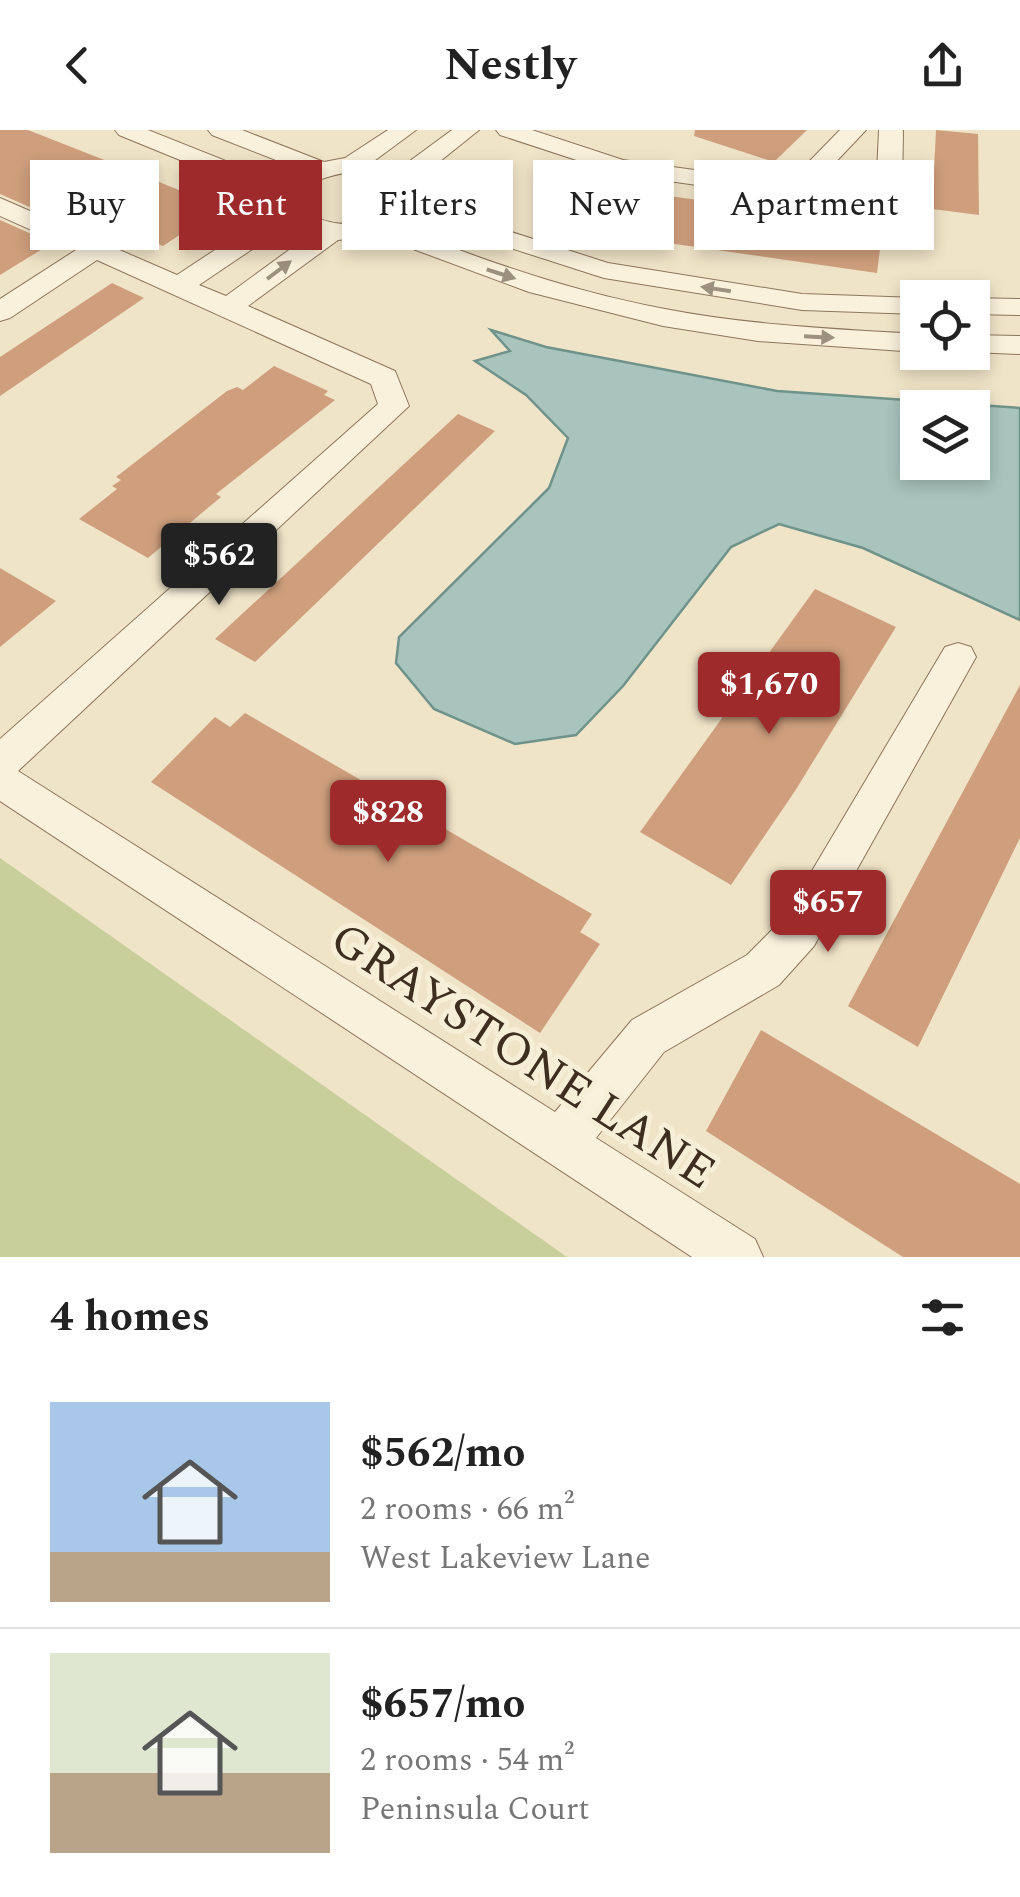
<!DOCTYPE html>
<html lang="en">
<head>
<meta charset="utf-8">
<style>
	body { margin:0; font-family:Spectral,serif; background:#f2f2f2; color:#222; height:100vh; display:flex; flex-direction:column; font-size:38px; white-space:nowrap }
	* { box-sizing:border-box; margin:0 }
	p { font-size:32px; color:#767676 }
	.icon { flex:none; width:55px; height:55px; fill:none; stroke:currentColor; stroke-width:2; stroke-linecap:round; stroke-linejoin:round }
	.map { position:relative; height:1127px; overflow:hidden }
	.details { display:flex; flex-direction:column; background:#fff; flex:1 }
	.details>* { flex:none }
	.banner { position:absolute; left:30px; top:30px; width:960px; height:90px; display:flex; gap:20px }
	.tools { position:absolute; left:900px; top:150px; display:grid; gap:20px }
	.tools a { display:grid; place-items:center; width:90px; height:90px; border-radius:0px; background:#fff; box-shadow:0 5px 15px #0003; font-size:50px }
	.price { position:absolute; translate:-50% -85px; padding:0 22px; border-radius:10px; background:#9e2a2b; color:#fff; font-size:32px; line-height:65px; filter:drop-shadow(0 2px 5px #0008) }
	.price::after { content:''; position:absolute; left:50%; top:60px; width:30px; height:22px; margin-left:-15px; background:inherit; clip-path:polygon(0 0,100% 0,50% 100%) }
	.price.on { background:#222; color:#fff }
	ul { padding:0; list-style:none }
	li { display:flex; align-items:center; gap:30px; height:250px; padding:0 50px }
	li+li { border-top:2px solid #e0e0e0 }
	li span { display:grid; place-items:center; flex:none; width:280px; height:200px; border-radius:0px; color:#555 }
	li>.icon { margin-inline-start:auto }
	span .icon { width:120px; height:120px; fill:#fffc; stroke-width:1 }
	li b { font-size:42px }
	h2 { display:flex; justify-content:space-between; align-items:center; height:120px; padding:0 50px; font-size:42px }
	.pill { padding:0 35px; border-radius:0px; background:#fff; box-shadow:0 5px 15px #0003; font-size:35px; line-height:90px }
	.pill.on { background:#9e2a2b; color:#fff }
	header { display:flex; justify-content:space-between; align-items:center; height:130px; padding:0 50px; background:#fff; font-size:45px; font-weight:700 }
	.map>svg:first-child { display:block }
	.green { fill:#c9cf9b }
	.water { fill:#a9c4bc; stroke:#6f938a; stroke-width:2.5; fill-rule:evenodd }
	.building { fill:#cf9f7d }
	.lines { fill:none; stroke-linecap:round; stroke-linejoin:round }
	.street-casing { stroke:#8d765c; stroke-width:2 }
	.street { fill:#faf1dc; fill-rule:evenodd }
	.oneway { fill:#9c907e }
	.labels { text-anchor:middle; stroke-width:10; stroke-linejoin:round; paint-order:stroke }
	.near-street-label { font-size:48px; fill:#3d2e20; stroke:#f7eed8 }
</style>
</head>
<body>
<header><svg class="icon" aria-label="back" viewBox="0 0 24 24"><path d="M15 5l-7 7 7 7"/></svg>Nestly<svg class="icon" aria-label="share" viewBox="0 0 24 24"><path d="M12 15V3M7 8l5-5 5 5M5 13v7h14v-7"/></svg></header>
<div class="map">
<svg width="1020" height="1127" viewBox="0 0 1020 1127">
	<rect width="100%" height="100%" fill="#f0e4c8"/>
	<path class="green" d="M 0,728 L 567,1127 L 0,1127 Z"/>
	<path class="water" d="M 491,200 L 546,217 L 777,261 L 1020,278 L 1020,490 L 863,418 L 779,394 L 731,417 L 623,556 L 576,605 L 515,614 L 434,579 L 396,533 L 399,507 L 549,358 L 568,308 L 526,265 L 475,231 L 510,221 ZM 918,278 L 972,278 L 972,332 L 918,332 Z"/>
	<path class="building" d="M 0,0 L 28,0 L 112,33 L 211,73 L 201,80 L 211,84 L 163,116 L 96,86 L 77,98 L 0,64 Z
		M 695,0 L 807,0 L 774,32 L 694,6 Z
		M 936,0 L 978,4 L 979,85 L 932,79 Z
		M 655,64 L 883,96 L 877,143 L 640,109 Z
		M 0,90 L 52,113 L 0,145 Z
		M 112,153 L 144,168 L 0,266 L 0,227 Z
		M 274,236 L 328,261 L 324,265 L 335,270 L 216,364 L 221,367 L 148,428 L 79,389 L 117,359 L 112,356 L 121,350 L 116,347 L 227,261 L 237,257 L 243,260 Z
		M 458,284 L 495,301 L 255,532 L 215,509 Z
		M 0,438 L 56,471 L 0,517 Z
		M 815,459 L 896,497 L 795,661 L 731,755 L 640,702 Z
		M 1020,555 L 1020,708 L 918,917 L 848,876 Z
		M 245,583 L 592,784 L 580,802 L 600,814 L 540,903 L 151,652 L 215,587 L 230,597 Z
		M 761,900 L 1020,1054 L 1020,1127 L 903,1127 L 706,1001 Z"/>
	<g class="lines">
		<g class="street-casing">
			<path id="street" d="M 115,0 L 148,0 L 281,53 L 299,39 L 212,5 L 208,0 L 242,0 L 324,32 L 345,28 L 388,0 L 416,0 L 374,31 L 399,39 L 452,0 L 479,0 L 414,52 L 422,63 L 418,72 L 608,133 L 802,164 L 918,168 L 918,184 L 802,180 L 604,148 L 411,86 L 400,97 C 486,132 574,162 665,179 C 748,195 833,199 918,204 L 918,222 L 758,211 L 663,196 L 529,162 L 378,106 L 338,110 L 248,176 L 395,241 L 409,276 L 18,641 L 555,982 L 632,890 L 747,825 L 784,788 L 945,517 L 958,513 L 971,517 L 976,527 L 814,816 L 779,855 L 664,922 L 596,1008 L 755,1109 L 763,1127 L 692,1127 L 0,671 L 0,609 L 378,274 L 371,254 L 97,130 L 10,188 L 0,191 L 0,169 L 76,120 L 0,86 L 0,68 L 177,145 L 274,81 L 273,68 L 119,5 ZM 352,42 L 376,47 L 396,63 C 380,104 333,99 300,80 L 298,65 C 314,49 330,45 352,42 ZM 288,95 L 311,104 L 226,166 L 199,155 Z
				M 496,0 L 532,0 L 623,30 L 788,53 L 840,0 L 866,0 L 813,56 L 876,65 L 879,0 L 903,0 L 902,67 L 890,78 L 881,81 L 619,44 L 500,5 Z
				M 972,168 L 1020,169 L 1020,185 L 972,184 Z
				M 972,205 L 1020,206 L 1020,224 L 970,222 Z"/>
		</g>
		<use href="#street" class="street"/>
	</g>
	<defs><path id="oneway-solid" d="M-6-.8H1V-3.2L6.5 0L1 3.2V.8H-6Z" transform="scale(2.5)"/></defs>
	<g class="oneway">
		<use href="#oneway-solid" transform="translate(279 140) rotate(-37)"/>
		<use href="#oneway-solid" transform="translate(501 144) rotate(18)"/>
		<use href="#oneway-solid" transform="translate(716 159) rotate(-171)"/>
		<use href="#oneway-solid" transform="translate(819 207) rotate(3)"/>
	</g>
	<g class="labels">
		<g class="near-street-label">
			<text transform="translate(524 924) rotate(33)" y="17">GRAYSTONE LANE</text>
		</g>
	</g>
</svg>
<div class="tools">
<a><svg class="icon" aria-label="locate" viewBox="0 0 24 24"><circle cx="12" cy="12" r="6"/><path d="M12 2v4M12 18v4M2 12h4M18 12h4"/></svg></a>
<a><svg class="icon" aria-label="layers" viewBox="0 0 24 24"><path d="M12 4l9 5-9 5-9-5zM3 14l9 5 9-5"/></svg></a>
</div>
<b class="price on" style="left:219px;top:478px">$562</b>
<b class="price" style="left:769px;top:607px">$1,670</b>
<b class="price" style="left:388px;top:735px">$828</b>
<b class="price" style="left:828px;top:825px">$657</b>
<div class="banner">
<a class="pill">Buy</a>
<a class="pill on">Rent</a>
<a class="pill">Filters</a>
<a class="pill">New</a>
<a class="pill">Apartment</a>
</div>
</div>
<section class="details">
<h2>4 homes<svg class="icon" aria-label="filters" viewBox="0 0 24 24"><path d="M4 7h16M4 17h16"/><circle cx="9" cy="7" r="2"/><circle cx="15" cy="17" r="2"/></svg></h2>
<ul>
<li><span style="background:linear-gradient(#a9c7e8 75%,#b9a48a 0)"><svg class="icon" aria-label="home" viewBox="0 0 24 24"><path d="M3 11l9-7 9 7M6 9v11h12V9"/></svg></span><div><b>$562/mo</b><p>2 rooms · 66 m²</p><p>West Lakeview Lane</p></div></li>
<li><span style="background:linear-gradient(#dfe7d0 60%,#b9a48a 0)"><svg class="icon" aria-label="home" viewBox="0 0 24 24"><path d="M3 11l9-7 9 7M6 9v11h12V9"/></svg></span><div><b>$657/mo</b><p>2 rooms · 54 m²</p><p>Peninsula Court</p></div></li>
</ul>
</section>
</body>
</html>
